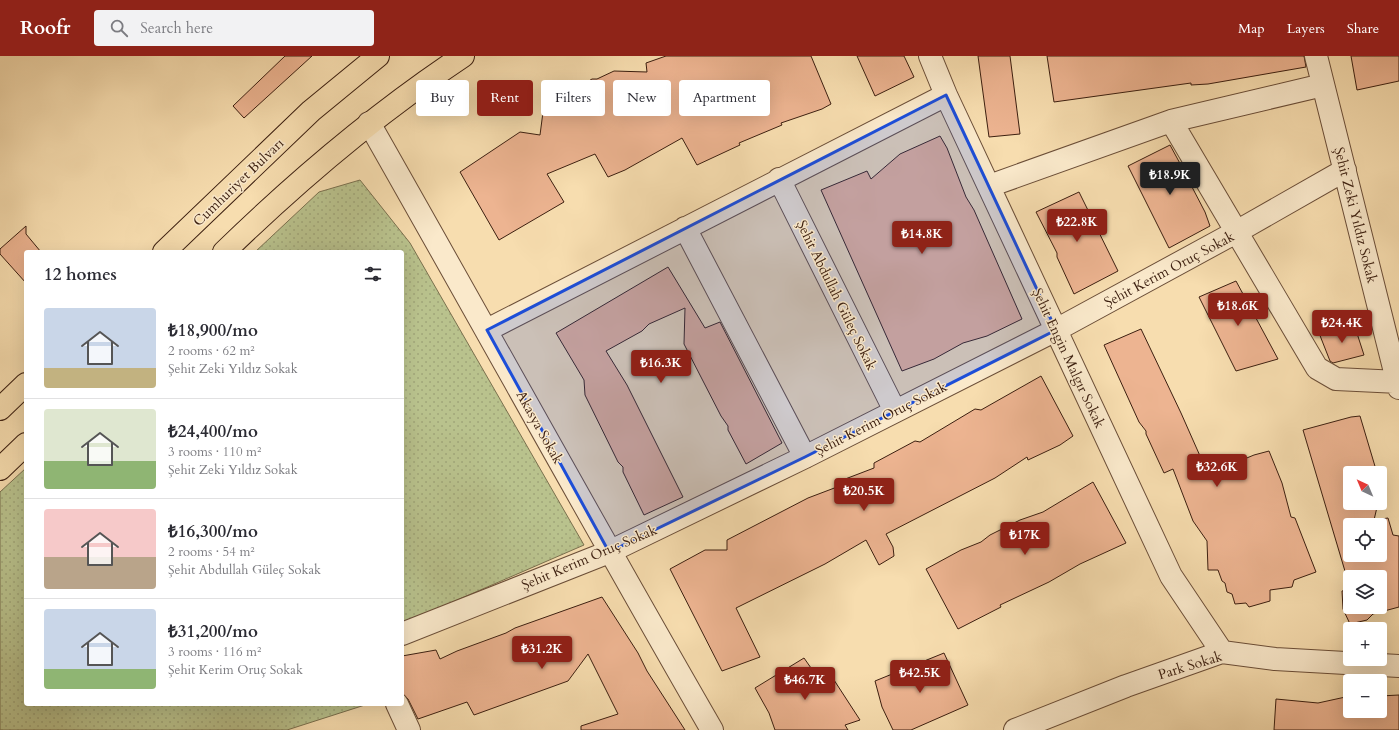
<!DOCTYPE html>
<html lang="en">
<head>
<meta charset="utf-8">
<style>
	body { margin:0; font-family:Cardo,serif; background:#f2f2f3; color:#2b2b33; height:100vh; display:flex; flex-direction:column; font-size:15px; white-space:nowrap }
	* { box-sizing:border-box; margin:0 }
	p { font-size:13px; color:#7c7c81 }
	.icon { flex:none; width:22px; height:22px; fill:none; stroke:currentColor; stroke-width:2; stroke-linecap:round; stroke-linejoin:round }
	.map { position:relative; flex:1; overflow:hidden }
	.sheet { position:absolute; left:24px; top:194px; width:380px; height:456px; display:flex; flex-direction:column; background:#fff; border-radius:4px; box-shadow:0 4px 16px #0002 }
	.sheet>* { flex:none }
	.banner { position:absolute; left:416px; top:24px; width:380px; height:36px; display:flex; gap:8px }
	.needle { width:26px; rotate:316deg }
	.tools { position:absolute; left:1343px; top:410px; display:grid; gap:8px }
	.tools a { display:grid; place-items:center; width:44px; height:44px; border-radius:4px; background:#fff; box-shadow:0 4px 16px #0002; font-size:20px }
	.price { position:absolute; translate:-50% -34px; padding:0 9px; border-radius:4px; background:#8f2418; color:#fff; font-size:13px; line-height:26px; filter:drop-shadow(0 1px 2px #0008) }
	.price::after { content:''; position:absolute; left:50%; top:24px; width:12px; height:9px; margin-left:-6px; background:inherit; clip-path:polygon(0 0,100% 0,50% 100%) }
	.price.active { background:#222; color:#fff }
	ul { padding:0; list-style:none }
	li { display:flex; align-items:center; gap:12px; height:100px; padding:0 20px }
	li+li { border-top:1px solid #e1e1e2 }
	li span { display:grid; place-items:center; flex:none; width:112px; height:80px; border-radius:4px; color:#555 }
	li>.icon { margin-inline-start:auto }
	span .icon { width:48px; height:48px; fill:#fffc; stroke-width:1 }
	li b { font-size:17px }
	h2 { display:flex; justify-content:space-between; align-items:center; height:48px; padding:0 20px; font-size:17px }
	.chip { padding:0 14px; border-radius:4px; background:#fff; box-shadow:0 4px 16px #0002; font-size:14px; line-height:36px }
	.chip.active { background:#8f2418; color:#fff }
	header { display:flex; align-items:center; gap:24px; box-sizing:border-box; height:56px; padding:0 20px; background:#8f2418; color:#fff }
	header strong { font-size:19px }
	nav { display:flex; gap:22px; margin-inline-start:auto; font-size:14px }
	.search { width:280px; height:36px; background:#f2f2f3; display:flex; align-items:center; gap:10px; box-sizing:border-box; padding:0 14px; border-radius:4px; color:#7c7c81; font-size:15px }
	.map>svg:first-child { display:block }
	.park { fill:url(#park-dots); stroke:#7a704e }
	.building { fill:#edb491; stroke:#3c1f10; fill-rule:evenodd }
	.lines { fill:none; stroke-linecap:round; stroke-linejoin:round }
	.minor-casing { stroke:#6b4e38; stroke-width:24 }
	.major-casing { stroke:#3c1f10; stroke-width:24 }
	.minor { stroke:#fae9cb; stroke-width:22 }
	.major { stroke:#f7ddaf; stroke-width:22 }
	.marked { fill:#1d4ed8; fill-opacity:0.2; stroke:#1d4ed8; stroke-width:3; stroke-linejoin:round }
	.labels { text-anchor:middle; stroke-width:3; stroke-linejoin:round; paint-order:stroke }
	.street-label { font-size:14px; fill:#3c1f10; stroke:#fae9cb }
</style>
</head>
<body>
<header>
<strong>Roofr</strong>
<div class="search"><svg class="icon" aria-label="search" viewBox="0 0 24 24"><circle cx="10" cy="10" r="6"/><path d="M15 15l6 6"/></svg>Search here</div>
<nav><a>Map</a><a>Layers</a><a>Share</a></nav>
</header>
<div class="map">
<svg width="1399" height="674" viewBox="0 0 1399 674">
	<defs>
		<pattern id="park-dots" width="8" height="8" patternUnits="userSpaceOnUse"><rect width="8" height="8" fill="#b9c28d"/><path d="M2 2h.1M6 6h.1" fill="none" stroke="#a0a679" stroke-width="1.8" stroke-linecap="round"/></pattern>
	</defs>
	<rect width="100%" height="100%" fill="#f7ddaf"/>
	<filter id="stains"><feTurbulence type="fractalNoise" baseFrequency=".005" numOctaves="4"/><feColorMatrix values="0 0 0 0 .2 0 0 0 0 .09 0 0 0 0 .02 0 0 0 .5 -.17"/></filter>
	<radialGradient id="worn" r=".72"><stop offset=".6" stop-color="#630" stop-opacity="0"/><stop offset="1" stop-color="#630" stop-opacity=".3"/></radialGradient>
	<path class="park" d="M 360,124 L 410,187 L 584,489 L 402,568 L 402,196 L 255,196 L 319,136 Z
		M 26,412 L 26,648 L 368,648 L 287,674 L 0,674 L 0,436 Z"/>
	<path class="building" d="M 285,0 L 312,0 L 244,62 L 233,50 Z
		M 666,0 L 811,0 L 831,48 L 822,53 L 781,67 L 782,69 L 739,87 L 740,89 L 697,109 L 682,82 L 625,114 L 608,121 L 595,98 L 547,118 L 564,146 L 499,184 L 460,116 L 520,76 L 540,79 L 543,56 L 556,48 L 564,40 L 592,23 L 597,23 L 614,15 L 647,16 L 646,7 Z
		M 857,0 L 904,0 L 914,21 L 875,40 Z
		M 978,0 L 1010,0 L 1020,78 L 989,81 Z
		M 1047,0 L 1304,0 L 1306,11 L 1208,28 L 1191,29 L 1191,27 L 1054,46 Z
		M 1351,0 L 1399,0 L 1399,25 L 1357,34 Z
		M 940,80 L 947,92 L 966,141 L 974,154 L 1022,263 L 987,280 L 963,287 L 934,303 L 902,315 L 821,134 L 867,115 L 871,123 L 900,98 Z
		M 1170,89 L 1183,113 L 1189,130 L 1192,131 L 1205,156 L 1210,170 L 1169,192 L 1128,110 Z
		M 1079,136 L 1118,215 L 1074,238 L 1057,201 L 1057,197 L 1036,156 Z
		M 26,170 L 26,178 L 41,196 L 26,196 L 26,227 L 0,198 L 0,193 Z
		M 668,211 L 705,272 L 720,266 L 782,387 L 746,408 L 728,374 L 728,370 L 721,360 L 684,288 L 685,252 L 649,268 L 642,275 L 606,295 L 627,329 L 683,441 L 644,459 L 623,416 L 623,411 L 618,406 L 585,339 L 584,324 L 556,277 Z
		M 1236,225 L 1278,303 L 1236,315 L 1199,241 Z
		M 1354,268 L 1364,299 L 1333,307 L 1330,305 L 1319,277 Z
		M 1141,273 L 1181,357 L 1208,418 L 1254,399 L 1269,395 L 1282,427 L 1291,461 L 1295,462 L 1316,516 L 1294,524 L 1292,531 L 1270,534 L 1270,545 L 1249,551 L 1246,547 L 1235,548 L 1232,538 L 1227,536 L 1225,527 L 1222,525 L 1218,514 L 1208,514 L 1207,485 L 1193,465 L 1173,413 L 1164,417 L 1146,378 L 1146,375 L 1139,366 L 1104,289 Z
		M 1041,320 L 1073,380 L 1060,389 L 1028,404 L 1027,401 L 995,422 L 886,478 L 893,491 L 894,500 L 879,509 L 866,484 L 825,508 L 736,552 L 760,601 L 722,615 L 670,513 L 705,494 L 727,494 L 727,484 L 808,442 L 837,431 L 840,425 L 874,412 L 874,407 L 915,385 L 920,386 L 975,353 L 981,354 Z
		M 1360,360 L 1377,417 L 1350,417 L 1350,447 L 1378,447 L 1374,464 L 1388,462 L 1393,479 L 1399,480 L 1399,551 L 1373,558 L 1367,564 L 1350,568 L 1343,553 L 1342,535 L 1350,533 L 1350,551 L 1380,551 L 1380,521 L 1350,521 L 1350,532 L 1303,374 L 1351,361 ZM 1350,469 L 1380,469 L 1380,499 L 1350,499 Z
		M 1093,426 L 1126,487 L 1080,508 L 1049,526 L 1000,549 L 1001,551 L 958,573 L 926,513 L 961,494 L 981,486 L 990,479 L 1020,464 L 1043,456 Z
		M 602,541 L 638,597 L 647,615 L 685,674 L 581,674 L 581,670 L 618,658 L 588,598 L 568,625 L 474,659 L 467,646 L 418,663 L 408,643 L 402,637 L 402,600 L 436,594 L 440,603 L 457,595 L 506,577 L 515,572 Z
		M 944,597 L 968,649 L 911,674 L 893,674 L 882,651 L 875,625 Z
		M 804,602 L 823,629 L 834,624 L 860,664 L 845,669 L 848,674 L 775,674 L 769,657 L 755,632 Z
		M 1399,639 L 1399,674 L 1274,674 L 1276,643 L 1318,647 L 1350,640 L 1350,655 L 1380,655 L 1380,640 Z"/>
	<g class="lines">
		<g class="minor-casing">
			<path id="minor" d="M 930,0 L 946,39 L 1171,520 L 1222,596
				M 1316,0 L 1399,332
				M 1171,65 L 1317,312 L 1336,323 L 1399,326
				M 369,67 C 484,269 596,473 712,674
				M 779,123 L 895,355
				M 989,130 L 1171,65 L 1323,29
				M 685,172 L 805,401
				M 487,274 L 946,39
				M 402,578 L 609,496 L 805,401 L 1056,274 L 1238,175 L 1345,114
				M 397,648 L 409,674
				M 1015,674 L 1126,630 L 1222,596 L 1275,603 L 1399,610"/>
		</g>
		<g class="major-casing">
			<path id="major" d="M 164,196 L 311,55 L 378,0
				M 224,196 C 298,124 377,57 463,0
				M 0,353 L 26,328
				M 0,413 L 26,388"/>
		</g>
		<use href="#minor" class="minor"/>
		<use href="#major" class="major"/>
	</g>
	<path class="marked" d="M 946,39 L 1056,274 L 805,401 L 609,496 L 487,274 Z"/>
	<g class="labels">
		<g class="street-label">
			<text transform="translate(238 126) rotate(-44)" y="5">Cumhuriyet Bulvarı</text>
			<text transform="translate(1356 159) rotate(76)" y="5">Şehit Zeki Yıldız Sokak</text>
			<text transform="translate(1169 213) rotate(-28)" y="5">Şehit Kerim Oruç Sokak</text>
			<text transform="translate(837 239) rotate(64)" y="5">Şehit Abdullah Güleç Sokak</text>
			<text transform="translate(1069 302) rotate(65)" y="5">Şehit Engin Malgır Sokak</text>
			<text transform="translate(881 362) rotate(-27)" y="5">Şehit Kerim Oruç Sokak</text>
			<text transform="translate(540 371) rotate(61)" y="5">Akasya Sokak</text>
			<text transform="translate(589 501) rotate(-23)" y="5">Şehit Kerim Oruç Sokak</text>
			<text transform="translate(1190 609) rotate(-17)" y="5">Park Sokak</text>
		</g>
	</g>
	<rect width="100%" height="100%" filter="url(#stains)"/>
	<rect width="100%" height="100%" fill="url(#worn)"/>
</svg>
<div class="tools">
<a><svg class="needle" viewBox="-14 -14 28 28"><path d="M0-13l5 13h-10z" fill="#e53935"/><path d="M0 13l5-13h-10z" fill="#7c7c81"/></svg></a>
<a><svg class="icon" aria-label="locate" viewBox="0 0 24 24"><circle cx="12" cy="12" r="6"/><path d="M12 2v4M12 18v4M2 12h4M18 12h4"/></svg></a>
<a><svg class="icon" aria-label="layers" viewBox="0 0 24 24"><path d="M12 4l9 5-9 5-9-5zM3 14l9 5 9-5"/></svg></a>
<a>+</a>
<a>−</a>
</div>
<b class="price active" style="left:1170px;top:140px">₺18.9K</b>
<b class="price" style="left:1077px;top:187px">₺22.8K</b>
<b class="price" style="left:922px;top:199px">₺14.8K</b>
<b class="price" style="left:1238px;top:271px">₺18.6K</b>
<b class="price" style="left:1342px;top:288px">₺24.4K</b>
<b class="price" style="left:661px;top:328px">₺16.3K</b>
<b class="price" style="left:1217px;top:432px">₺32.6K</b>
<b class="price" style="left:864px;top:456px">₺20.5K</b>
<b class="price" style="left:1025px;top:500px">₺17K</b>
<b class="price" style="left:542px;top:614px">₺31.2K</b>
<b class="price" style="left:920px;top:638px">₺42.5K</b>
<b class="price" style="left:805px;top:645px">₺46.7K</b>
<div class="banner">
<a class="chip">Buy</a>
<a class="chip active">Rent</a>
<a class="chip">Filters</a>
<a class="chip">New</a>
<a class="chip">Apartment</a>
</div>
<section class="sheet">
<h2>12 homes<svg class="icon" aria-label="filters" viewBox="0 0 24 24"><path d="M4 7h16M4 17h16"/><circle cx="9" cy="7" r="2"/><circle cx="15" cy="17" r="2"/></svg></h2>
<ul>
<li><span style="background:linear-gradient(#c9d6e8 75%,#c2b280 0)"><svg class="icon" aria-label="home" viewBox="0 0 24 24"><path d="M3 11l9-7 9 7M6 9v11h12V9"/></svg></span><div><b>₺18,900/mo</b><p>2 rooms · 62 m²</p><p>Şehit Zeki Yıldız Sokak</p></div></li>
<li><span style="background:linear-gradient(#dfe7d0 65%,#8fb573 0)"><svg class="icon" aria-label="home" viewBox="0 0 24 24"><path d="M3 11l9-7 9 7M6 9v11h12V9"/></svg></span><div><b>₺24,400/mo</b><p>3 rooms · 110 m²</p><p>Şehit Zeki Yıldız Sokak</p></div></li>
<li><span style="background:linear-gradient(#f6c9c9 60%,#b9a48a 0)"><svg class="icon" aria-label="home" viewBox="0 0 24 24"><path d="M3 11l9-7 9 7M6 9v11h12V9"/></svg></span><div><b>₺16,300/mo</b><p>2 rooms · 54 m²</p><p>Şehit Abdullah Güleç Sokak</p></div></li>
<li><span style="background:linear-gradient(#c9d6e8 75%,#8fb573 0)"><svg class="icon" aria-label="home" viewBox="0 0 24 24"><path d="M3 11l9-7 9 7M6 9v11h12V9"/></svg></span><div><b>₺31,200/mo</b><p>3 rooms · 116 m²</p><p>Şehit Kerim Oruç Sokak</p></div></li>
</ul>
</section>
</div>
</body>
</html>
